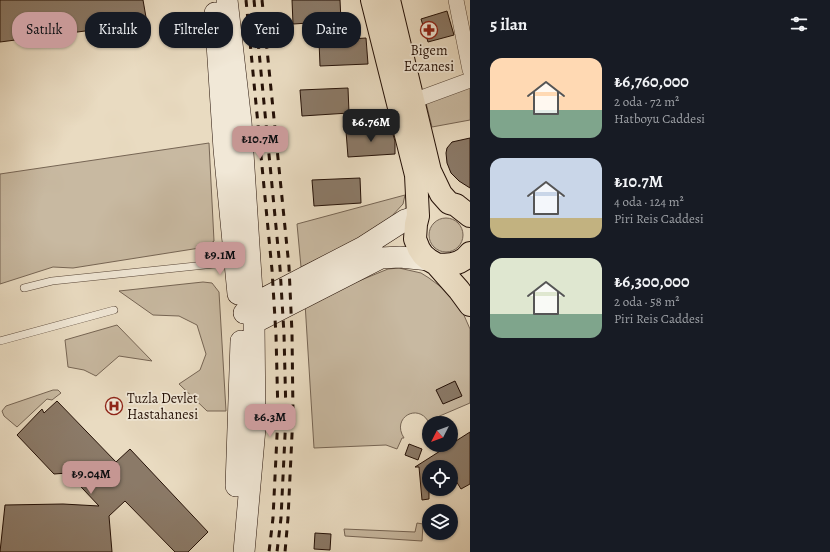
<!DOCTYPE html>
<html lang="tr">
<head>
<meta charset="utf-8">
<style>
	body { margin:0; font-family:Alegreya,serif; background:#20242c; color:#f1f3f6; height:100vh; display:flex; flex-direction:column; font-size:15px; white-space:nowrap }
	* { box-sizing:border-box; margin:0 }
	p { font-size:13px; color:#9ea1a6 }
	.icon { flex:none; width:22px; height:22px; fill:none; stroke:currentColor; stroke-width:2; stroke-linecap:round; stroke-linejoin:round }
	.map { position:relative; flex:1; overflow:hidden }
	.panel { display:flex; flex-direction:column; background:#171b24; width:360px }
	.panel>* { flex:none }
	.guide { position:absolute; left:12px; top:12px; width:380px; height:36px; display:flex; gap:8px }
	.needle { width:26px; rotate:228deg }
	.tools { position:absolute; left:422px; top:416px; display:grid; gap:8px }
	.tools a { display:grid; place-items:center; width:36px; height:36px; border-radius:50%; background:#171b24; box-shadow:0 1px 3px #0004; font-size:20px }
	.price { position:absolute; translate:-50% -34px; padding:0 9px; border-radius:8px; background:#c59692; color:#111; font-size:13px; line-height:26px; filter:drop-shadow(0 1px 2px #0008) }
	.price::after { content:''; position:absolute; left:50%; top:24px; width:12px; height:9px; margin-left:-6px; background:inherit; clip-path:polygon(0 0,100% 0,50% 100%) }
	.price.on { background:#222; color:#fff }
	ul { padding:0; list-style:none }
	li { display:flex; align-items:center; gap:12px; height:100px; padding:0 20px }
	li span { display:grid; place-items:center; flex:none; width:112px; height:80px; border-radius:12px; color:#555 }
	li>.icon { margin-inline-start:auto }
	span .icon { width:48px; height:48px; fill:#fffc; stroke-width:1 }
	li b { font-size:17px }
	h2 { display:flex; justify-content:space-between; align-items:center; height:48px; padding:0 20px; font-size:17px }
	.pill { padding:0 14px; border-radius:16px; background:#171b24; box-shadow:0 1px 3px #0004; font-size:14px; line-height:36px }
	.pill.on { background:#c59692; color:#111 }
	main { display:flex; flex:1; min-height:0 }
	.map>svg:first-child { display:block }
	.green { fill:#c8b9a1; stroke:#766554 }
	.building { fill:#8b7a68; stroke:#251107 }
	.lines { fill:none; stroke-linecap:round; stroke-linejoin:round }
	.lane-casing { stroke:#564436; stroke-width:8 }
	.street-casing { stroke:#564436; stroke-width:16 }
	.secondary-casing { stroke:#251107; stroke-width:22 }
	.primary-casing { stroke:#251107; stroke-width:24 }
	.lane { stroke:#f1e8d7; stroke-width:7 }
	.street { stroke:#f1e8d7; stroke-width:15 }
	.secondary { stroke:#f1e8d7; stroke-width:21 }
	.primary { stroke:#e9dbc1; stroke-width:22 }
	.rail { stroke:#251107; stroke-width:3; stroke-dasharray:7 7; stroke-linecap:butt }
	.labels { text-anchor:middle; stroke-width:3.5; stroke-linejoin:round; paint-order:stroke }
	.poi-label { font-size:14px; fill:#251107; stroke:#f1e8d7 }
</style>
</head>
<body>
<main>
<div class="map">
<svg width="470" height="552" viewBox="0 0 470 552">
	<rect width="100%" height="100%" fill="#e9dbc1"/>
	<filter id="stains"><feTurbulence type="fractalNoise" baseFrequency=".005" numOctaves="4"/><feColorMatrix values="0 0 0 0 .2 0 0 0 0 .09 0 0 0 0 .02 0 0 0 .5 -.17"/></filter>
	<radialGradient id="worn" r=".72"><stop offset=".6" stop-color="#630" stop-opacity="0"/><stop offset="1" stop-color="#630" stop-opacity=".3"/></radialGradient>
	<path class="green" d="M 470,87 L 470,120 L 432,127 L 426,103 Z
		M 209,143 L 214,241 L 206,247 L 73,268 L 53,267 L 0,284 L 0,174 Z
		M 405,195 L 403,204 L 390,218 L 352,242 L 301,267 L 297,224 Z
		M429 235a17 17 0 1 1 34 0a17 17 0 1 1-34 0Z
		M 399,268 L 421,273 L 429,278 L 441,287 L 456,301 L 463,313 L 470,329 L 470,403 L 428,421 C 417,403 391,418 404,438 L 402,438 L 397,449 L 386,445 L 314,448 L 305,303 L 388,269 Z
		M 203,282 L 212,283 L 219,292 L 226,411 L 207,411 L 179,384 L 200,370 L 206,354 L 197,325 L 179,316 L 153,315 L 119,291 Z
		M 117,325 L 152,361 L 119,356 L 96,376 L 84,370 L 68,367 L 65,340 Z
		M 53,390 L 58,390 L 61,393 L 52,400 L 47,399 L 17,427 L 4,416 L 2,411 L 6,406 Z
		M 417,523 L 423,524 L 422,541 L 345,536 L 344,529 L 415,532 Z"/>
	<path class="building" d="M 0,0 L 143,0 L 147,23 L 0,42 Z
		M 292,0 L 340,0 L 341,21 L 293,24 Z
		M 447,11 L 454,35 L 428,42 L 421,19 Z
		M 366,38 L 368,64 L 320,66 L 319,41 Z
		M 348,88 L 349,113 L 302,116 L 300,90 Z
		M 391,128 L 395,141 L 395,154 L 348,157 L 346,131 Z
		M 470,138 L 470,188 L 459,181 L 451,173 L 447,163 L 446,153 L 447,148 L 452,142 Z
		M 360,178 L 361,203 L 314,206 L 312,180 Z
		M 455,381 L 462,396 L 443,404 L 436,390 Z
		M 57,401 L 116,462 L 130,449 L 208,532 L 188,552 L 175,552 L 125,501 L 109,516 L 112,552 L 0,552 L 5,505 L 63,504 L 99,506 L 68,473 L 54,474 L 17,435 L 42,409 L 44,413 Z
		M 470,432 L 470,484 L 461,489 L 451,473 L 451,467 L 429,467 L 429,499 L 422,500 L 419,467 L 415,467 Z
		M 409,444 L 422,449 L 418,460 L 405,455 Z
		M 315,533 L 331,534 L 330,550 L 314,549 Z"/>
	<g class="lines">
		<g class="lane-casing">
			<path id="lane" d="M 24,288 L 52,281 L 234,262
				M 0,341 L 114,310"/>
		</g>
		<g class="street-casing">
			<path id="street" d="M 456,0 L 470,70
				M 413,101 L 470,80"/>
		</g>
		<g class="secondary-casing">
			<path id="secondary" d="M 227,0 L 241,122 L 254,323 L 255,428 L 244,552
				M 215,13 L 224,149 L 238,294
				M 244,313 L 253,304 L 363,247 L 405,220 L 418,216
				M 254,323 L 381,258 L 400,257 L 429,260
				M 236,486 L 241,341"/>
		</g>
		<g class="primary-casing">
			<path id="primary" d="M 372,0 L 416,175 L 418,216 L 416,224 L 415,239 L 419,249 L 423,255 L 429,260 L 436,264 L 459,290 L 470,305
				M 389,0 L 430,171 L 441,194 L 449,203 L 456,205 L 470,216
				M 436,264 C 449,266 462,264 470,253"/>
		</g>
		<use href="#lane" class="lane"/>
		<use href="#street" class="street"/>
		<use href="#secondary" class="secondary"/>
		<use href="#primary" class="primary"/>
		<path class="rail" d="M 246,0 L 272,270 L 276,335 L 278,415 L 273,518 L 269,552
			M 254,0 L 280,268 L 284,334 L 286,415 L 281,518 L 277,552
			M 262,0 L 289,267 L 292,333 L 293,414 L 288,518 L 285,552"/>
	</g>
	<defs>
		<g id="pharmacy-ring" transform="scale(0.9)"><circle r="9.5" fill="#f1e8d7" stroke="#8f2418" stroke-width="1.5"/><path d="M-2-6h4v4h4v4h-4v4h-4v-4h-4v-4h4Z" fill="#8f2418"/></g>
		<g id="hospital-ring" transform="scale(0.9)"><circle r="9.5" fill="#f1e8d7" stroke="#8f2418" stroke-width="1.5"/><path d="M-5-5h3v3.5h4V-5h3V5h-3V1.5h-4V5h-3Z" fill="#8f2418"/></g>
	</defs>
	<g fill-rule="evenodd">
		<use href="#pharmacy-ring" x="429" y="30"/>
		<use href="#hospital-ring" x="114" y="406"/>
	</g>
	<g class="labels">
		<g class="poi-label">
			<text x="429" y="55">Bigem<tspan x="429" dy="16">Eczanesi</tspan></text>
			<text x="127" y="403" text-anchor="start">Tuzla Devlet<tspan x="127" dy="16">Hastahanesi</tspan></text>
		</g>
	</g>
	<rect width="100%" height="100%" filter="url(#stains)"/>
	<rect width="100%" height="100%" fill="url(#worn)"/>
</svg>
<div class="tools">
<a><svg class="needle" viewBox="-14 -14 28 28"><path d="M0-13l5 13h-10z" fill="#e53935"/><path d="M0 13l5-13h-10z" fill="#9ea1a6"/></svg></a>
<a><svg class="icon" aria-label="locate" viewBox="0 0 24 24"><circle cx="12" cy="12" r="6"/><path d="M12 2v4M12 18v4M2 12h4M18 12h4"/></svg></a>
<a><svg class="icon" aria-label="layers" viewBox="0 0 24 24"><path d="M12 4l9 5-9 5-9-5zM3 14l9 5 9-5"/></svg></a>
</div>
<b class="price on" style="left:371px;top:143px">₺6.76M</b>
<b class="price" style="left:260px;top:160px">₺10.7M</b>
<b class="price" style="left:220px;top:276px">₺9.1M</b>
<b class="price" style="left:270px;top:438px">₺6.3M</b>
<b class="price" style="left:91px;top:495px">₺9.04M</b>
<div class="guide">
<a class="pill on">Satılık</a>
<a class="pill">Kiralık</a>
<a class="pill">Filtreler</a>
<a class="pill">Yeni</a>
<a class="pill">Daire</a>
</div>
</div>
<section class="panel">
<h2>5 ilan<svg class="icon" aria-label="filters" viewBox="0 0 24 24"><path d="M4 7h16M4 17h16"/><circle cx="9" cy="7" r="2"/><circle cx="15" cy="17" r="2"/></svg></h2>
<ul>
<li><span style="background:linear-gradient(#ffd9b3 65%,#7fa58c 0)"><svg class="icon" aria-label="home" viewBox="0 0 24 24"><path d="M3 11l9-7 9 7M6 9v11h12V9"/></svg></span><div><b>₺6,760,000</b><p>2 oda · 72 m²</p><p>Hatboyu Caddesi</p></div></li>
<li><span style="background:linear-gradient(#c9d6e8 75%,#c2b280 0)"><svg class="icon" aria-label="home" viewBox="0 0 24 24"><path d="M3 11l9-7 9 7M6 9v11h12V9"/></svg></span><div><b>₺10.7M</b><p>4 oda · 124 m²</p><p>Piri Reis Caddesi</p></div></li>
<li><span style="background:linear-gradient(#dfe7d0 70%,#7fa58c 0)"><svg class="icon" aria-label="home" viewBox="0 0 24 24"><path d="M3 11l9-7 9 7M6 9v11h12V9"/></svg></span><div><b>₺6,300,000</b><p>2 oda · 58 m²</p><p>Piri Reis Caddesi</p></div></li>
</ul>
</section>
</main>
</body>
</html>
